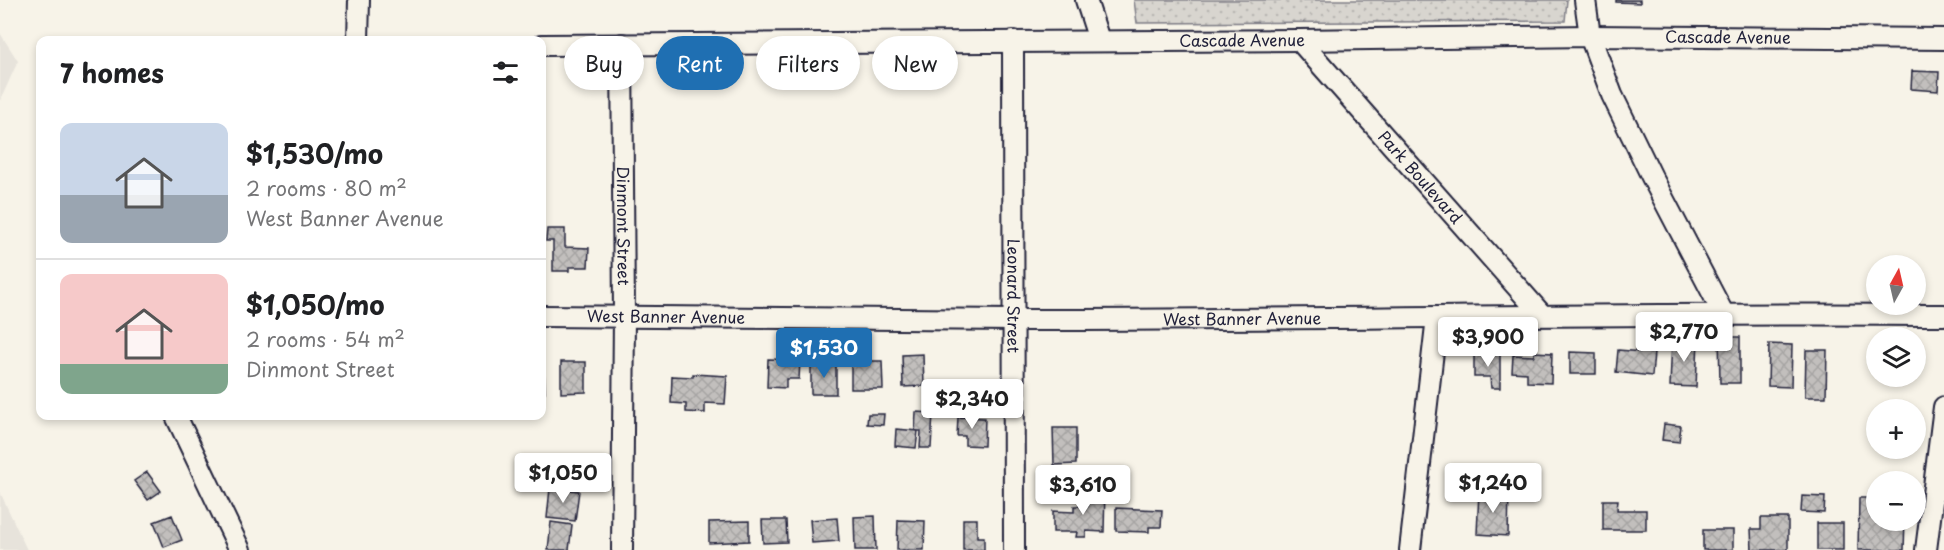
<!DOCTYPE html>
<html lang="en">
<head>
<meta charset="utf-8">
<style>
	body { margin:0; font-family:"Playpen Sans",sans-serif; background:#f2f2f2; color:#202124; height:100vh; display:flex; flex-direction:column; font-size:22px; white-space:nowrap }
	* { box-sizing:border-box; margin:0 }
	p { font-size:20px; color:#757577 }
	.icon { flex:none; width:33px; height:33px; fill:none; stroke:currentColor; stroke-width:2; stroke-linecap:round; stroke-linejoin:round }
	.map { position:relative; flex:1; overflow:hidden }
	.details { position:absolute; left:36px; top:36px; width:510px; height:384px; display:flex; flex-direction:column; background:#fff; border-radius:12px; box-shadow:0 3px 9px #0003 }
	.details>* { flex:none }
	.hud { position:absolute; left:564px; top:36px; width:570px; height:54px; display:flex; gap:12px }
	.needle { width:39px; rotate:8deg }
	.buttons { position:absolute; left:1866px; top:255px; display:grid; gap:12px }
	.buttons a { display:grid; place-items:center; width:60px; height:60px; border-radius:50%; background:#fff; box-shadow:0 3px 9px #0003; font-size:30px }
	.price { position:absolute; translate:-50% -51px; padding:0 14px; border-radius:6px; background:#fff; color:#222; font-size:20px; line-height:39px; filter:drop-shadow(0 2px 3px #0008) }
	.price::after { content:''; position:absolute; left:50%; top:36px; width:18px; height:14px; margin-left:-9px; background:inherit; clip-path:polygon(0 0,100% 0,50% 100%) }
	.price.current { background:#1f6fb2; color:#fff }
	ul { padding:0; list-style:none }
	li { display:flex; align-items:center; gap:18px; height:150px; padding:0 24px }
	li+li { border-top:2px solid #e0e0e0 }
	li span { display:grid; place-items:center; flex:none; width:168px; height:120px; border-radius:12px; color:#555 }
	li>.icon { margin-inline-start:auto }
	span .icon { width:72px; height:72px; fill:#fffc; stroke-width:1 }
	li b { font-size:26px }
	h2 { display:flex; justify-content:space-between; align-items:center; height:72px; padding:0 24px; font-size:26px }
	.pill { padding:0 21px; border-radius:27px; background:#fff; box-shadow:0 3px 9px #0003; font-size:21px; line-height:54px }
	.pill.current { background:#1f6fb2; color:#fff }
	.map>svg:first-child { display:block }
	.built { fill:#e7e3db }
	.park { fill:url(#park-dots); stroke:#7d7c85; stroke-width:1.5 }
	.building { fill:url(#building-cross-hatch); stroke:#22223b; stroke-width:1.5 }
	.lines { fill:none; stroke-linecap:round; stroke-linejoin:round }
	.street-casing { stroke:#22223b; stroke-width:24 }
	.street { stroke:#f7f3e8; stroke-width:20 }
	.labels { text-anchor:middle; stroke-width:5; stroke-linejoin:round; paint-order:stroke }
	.street-label { font-size:16px; fill:#22223b; stroke:#f7f3e8 }
</style>
</head>
<body>
<div class="map">
<svg width="1944" height="550" viewBox="0 0 1944 550">
	<defs>
		<pattern id="park-dots" width="8" height="8" patternUnits="userSpaceOnUse" patternTransform="scale(1.5)"><rect width="8" height="8" fill="#d8d5cf"/><path d="M2 2h.1M6 6h.1" fill="none" stroke="#b9b7b3" stroke-width="1.8" stroke-linecap="round"/></pattern>
		<pattern id="building-cross-hatch" width="8" height="8" patternUnits="userSpaceOnUse" patternTransform="scale(1.5)"><rect width="8" height="8" fill="#c2bfbd"/><path d="M0 0l8 8M0 8l8-8" fill="none" stroke="#a6a4a3"/></pattern>
	</defs>
	<rect width="100%" height="100%" fill="#f7f3e8"/>
	<filter id="ink" filterUnits="userSpaceOnUse"><feTurbulence type="fractalNoise" baseFrequency=".0167" numOctaves="2"/><feDisplacementMap in="SourceGraphic" scale="12" xChannelSelector="R" yChannelSelector="G"/><feConvolveMatrix kernelMatrix="1 2 1 2 8 2 1 2 1" color-interpolation-filters="sRGB"/></filter>
	<g filter="url(#ink)">
		<path class="built" d="M 0,33 L 18,61 L 0,101 Z
			M 0,492 L 27,550 L 0,550 Z"/>
		<path class="park" d="M 1134,0 L 1567,0 L 1565,21 L 1137,23 Z"/>
		<path class="building" d="M 1616,0 L 1640,0 L 1640,3 L 1616,2 Z
			M 1912,71 L 1939,72 L 1938,91 L 1911,89 Z
			M 547,229 L 565,229 L 565,247 L 589,248 L 588,267 L 569,267 L 569,271 L 553,271 L 553,241 L 546,241 Z
			M 1719,337 L 1740,337 L 1740,383 L 1720,383 Z
			M 1672,338 L 1698,339 L 1696,387 L 1670,386 Z
			M 1769,344 L 1792,345 L 1791,387 L 1768,386 Z
			M 1618,350 L 1654,353 L 1652,376 L 1616,372 Z
			M 1806,350 L 1827,350 L 1826,397 L 1805,397 Z
			M 1534,352 L 1552,353 L 1551,383 L 1527,382 L 1527,373 L 1512,372 L 1513,355 L 1534,356 Z
			M 1570,352 L 1596,353 L 1596,374 L 1570,374 Z
			M 1500,353 L 1500,388 L 1491,388 L 1490,377 L 1474,377 L 1474,354 Z
			M 923,354 L 924,386 L 903,387 L 902,355 Z
			M 768,359 L 800,360 L 799,379 L 786,379 L 786,388 L 767,387 Z
			M 851,361 L 882,361 L 883,389 L 851,389 Z
			M 561,362 L 586,362 L 586,392 L 561,393 Z
			M 811,364 L 836,364 L 836,394 L 811,394 Z
			M 542,368 L 544,368 L 545,392 L 542,392 Z
			M 693,374 L 727,376 L 725,404 L 705,403 L 705,413 L 686,412 L 686,404 L 671,403 L 672,376 L 693,377 Z
			M 916,412 L 933,413 L 931,448 L 920,448 L 921,431 L 915,431 Z
			M 868,414 L 884,414 L 883,425 L 867,424 Z
			M 958,417 L 985,418 L 984,446 L 965,445 L 965,436 L 957,436 Z
			M 1664,424 L 1681,426 L 1679,442 L 1662,440 Z
			M 1053,428 L 1076,428 L 1076,464 L 1054,465 Z
			M 896,429 L 918,431 L 916,448 L 895,446 Z
			M 147,472 L 161,491 L 148,500 L 134,481 Z
			M 550,488 L 579,491 L 575,521 L 547,518 Z
			M 1089,489 L 1105,489 L 1104,532 L 1086,531 L 1086,537 L 1076,537 L 1077,532 L 1053,532 L 1053,511 L 1074,512 L 1074,506 L 1088,506 Z
			M 1479,491 L 1509,493 L 1508,536 L 1477,534 Z
			M 1802,496 L 1825,497 L 1824,513 L 1801,512 Z
			M 1859,498 L 1876,498 L 1876,520 L 1905,520 L 1904,550 L 1858,550 Z
			M 1603,500 L 1618,500 L 1617,510 L 1646,510 L 1646,530 L 1603,530 Z
			M 1116,508 L 1162,510 L 1161,527 L 1149,527 L 1149,532 L 1116,531 Z
			M 172,515 L 182,540 L 164,547 L 154,522 Z
			M 875,516 L 876,550 L 855,550 L 854,517 Z
			M 837,518 L 839,541 L 812,543 L 810,520 Z
			M 1761,518 L 1788,518 L 1788,550 L 1752,550 L 1751,529 L 1761,529 Z
			M 963,519 L 977,519 L 977,537 L 984,537 L 984,550 L 963,550 Z
			M 762,520 L 786,520 L 787,542 L 763,543 Z
			M 898,520 L 925,521 L 924,550 L 897,550 Z
			M 749,521 L 749,541 L 709,543 L 709,522 Z
			M 551,522 L 572,525 L 569,550 L 548,550 Z
			M 1817,523 L 1843,523 L 1843,550 L 1817,550 Z
			M 1703,530 L 1733,530 L 1733,550 L 1703,550 Z"/>
		<g class="lines">
			<g class="street-casing">
				<g id="street">
					<path d="M 1086,0 L 1099,40"/>
					<path d="M 1585,0 L 1590,36 L 1612,95 L 1652,177 L 1723,313"/>
					<path d="M 358,40 L 359,0"/>
					<path id="s1" d="M 1299,40 L 1542,315"/>
					<path id="s2" d="M 1013,41 L 1014,550"/>
					<path id="s3" d="M 622,44 L 624,316 L 622,550"/>
					<path id="s4" d="M 542,45 L 1299,40 L 1590,36 L 1944,39"/>
					<path id="s5" d="M 542,316 C 699,316 856,320 1014,320 C 1324,320 1634,312 1944,315"/>
					<path d="M 176,416 L 240,550"/>
					<path d="M 1410,550 L 1437,317"/>
					<path d="M 1926,550 L 1944,407"/>
				</g>
			</g>
			<use href="#street" class="street"/>
		</g>
	</g>
	<g class="labels">
		<g class="street-label">
			<text dy="6" stroke="none"><textPath href="#s4" startOffset="1186">Cascade Avenue</textPath></text>
			<text dy="6" stroke="none"><textPath href="#s4" startOffset="700">Cascade Avenue</textPath></text>
			<text dy="6" stroke="none"><textPath href="#s1" startOffset="183">Park Boulevard</textPath></text>
			<text dy="6" stroke="none"><textPath href="#s3" startOffset="182">Dinmont Street</textPath></text>
			<text dy="6" stroke="none"><textPath href="#s2" startOffset="255">Leonard Street</textPath></text>
			<text dy="6" stroke="none"><textPath href="#s5" startOffset="124">West Banner Avenue</textPath></text>
			<text dy="6" stroke="none"><textPath href="#s5" startOffset="700">West Banner Avenue</textPath></text>
		</g>
	</g>
</svg>
<div class="buttons">
<a><svg class="needle" viewBox="-14 -14 28 28"><path d="M0-13l5 13h-10z" fill="#e53935"/><path d="M0 13l5-13h-10z" fill="#757577"/></svg></a>
<a><svg class="icon" aria-label="layers" viewBox="0 0 24 24"><path d="M12 4l9 5-9 5-9-5zM3 14l9 5 9-5"/></svg></a>
<a>+</a>
<a>−</a>
</div>
<b class="price" style="left:1684px;top:363px">$2,770</b>
<b class="price" style="left:1488px;top:368px">$3,900</b>
<b class="price current" style="left:824px;top:379px">$1,530</b>
<b class="price" style="left:972px;top:430px">$2,340</b>
<b class="price" style="left:563px;top:504px">$1,050</b>
<b class="price" style="left:1493px;top:514px">$1,240</b>
<b class="price" style="left:1083px;top:516px">$3,610</b>
<div class="hud">
<a class="pill">Buy</a>
<a class="pill current">Rent</a>
<a class="pill">Filters</a>
<a class="pill">New</a>
</div>
<section class="details">
<h2>7 homes<svg class="icon" aria-label="filters" viewBox="0 0 24 24"><path d="M4 7h16M4 17h16"/><circle cx="9" cy="7" r="2"/><circle cx="15" cy="17" r="2"/></svg></h2>
<ul>
<li><span style="background:linear-gradient(#c9d6e8 60%,#9aa5b1 0)"><svg class="icon" aria-label="home" viewBox="0 0 24 24"><path d="M3 11l9-7 9 7M6 9v11h12V9"/></svg></span><div><b>$1,530/mo</b><p>2 rooms · 80 m²</p><p>West Banner Avenue</p></div></li>
<li><span style="background:linear-gradient(#f6c9c9 75%,#7fa58c 0)"><svg class="icon" aria-label="home" viewBox="0 0 24 24"><path d="M3 11l9-7 9 7M6 9v11h12V9"/></svg></span><div><b>$1,050/mo</b><p>2 rooms · 54 m²</p><p>Dinmont Street</p></div></li>
</ul>
</section>
</div>
</body>
</html>
